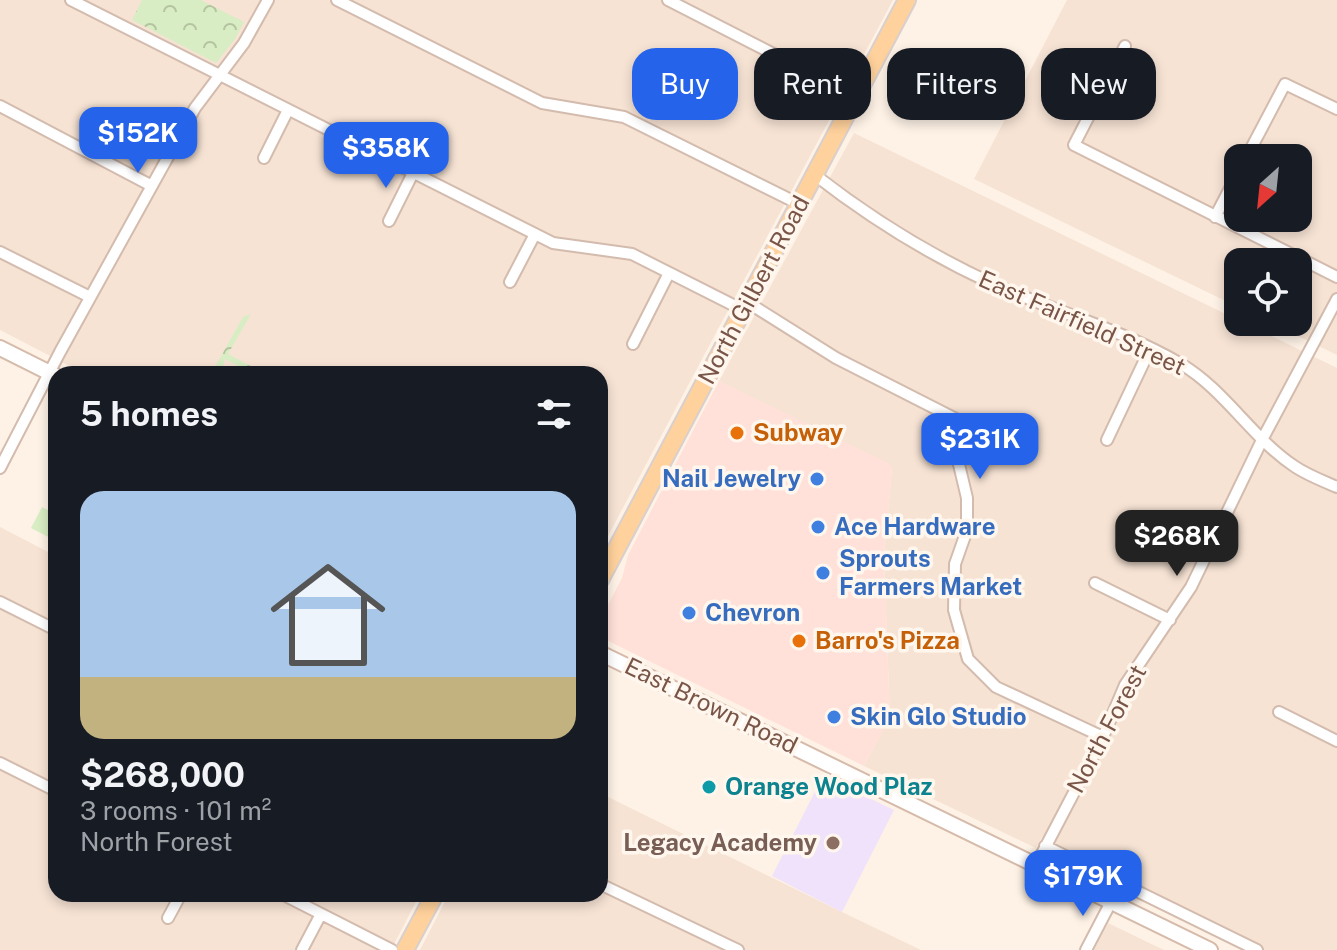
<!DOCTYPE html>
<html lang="en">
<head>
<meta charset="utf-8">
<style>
	body { margin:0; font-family:"Public Sans",sans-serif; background:#242831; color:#f1f3f6; height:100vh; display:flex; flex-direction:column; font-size:30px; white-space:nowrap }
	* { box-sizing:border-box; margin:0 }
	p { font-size:26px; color:#9ea1a6 }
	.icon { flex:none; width:44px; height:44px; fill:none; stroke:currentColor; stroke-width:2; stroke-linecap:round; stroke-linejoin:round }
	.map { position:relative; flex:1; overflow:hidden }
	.drawer { position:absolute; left:48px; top:366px; width:560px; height:536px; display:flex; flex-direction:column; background:#171b24; border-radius:24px; box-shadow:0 4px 12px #0003 }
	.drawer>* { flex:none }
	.guide { position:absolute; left:632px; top:48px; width:584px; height:72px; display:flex; gap:16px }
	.needle { width:52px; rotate:207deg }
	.tools { position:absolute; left:1224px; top:144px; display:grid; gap:16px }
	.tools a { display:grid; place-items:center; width:88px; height:88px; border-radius:16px; background:#171b24; box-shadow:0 4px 12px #0003; font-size:40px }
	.price { position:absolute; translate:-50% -68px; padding:0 18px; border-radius:16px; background:#2563eb; color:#fff; font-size:26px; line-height:52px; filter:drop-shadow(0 2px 4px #0008) }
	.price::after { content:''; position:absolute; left:50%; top:48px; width:24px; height:18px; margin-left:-12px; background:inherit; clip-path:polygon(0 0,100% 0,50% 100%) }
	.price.on { background:#222; color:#fff }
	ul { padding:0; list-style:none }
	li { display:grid; align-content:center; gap:16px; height:424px; padding:0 32px }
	li span { display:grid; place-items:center; height:248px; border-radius:24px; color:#555 }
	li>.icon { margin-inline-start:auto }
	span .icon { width:144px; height:144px; fill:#fffc; stroke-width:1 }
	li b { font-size:34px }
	h2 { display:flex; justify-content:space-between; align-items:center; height:96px; padding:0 32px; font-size:34px }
	.pill { padding:0 28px; border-radius:24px; background:#171b24; box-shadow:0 4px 12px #0003; font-size:28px; line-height:72px }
	.pill.on { background:#2563eb; color:#fff }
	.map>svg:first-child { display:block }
	.residential { fill:#f6e3d4; fill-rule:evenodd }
	.commercial { fill:#ffe1d9 }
	.education { fill:#efe2fa }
	.park { fill:url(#park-crowns) }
	.pitch { fill:#d8edc3 }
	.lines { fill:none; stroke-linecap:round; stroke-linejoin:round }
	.minor-casing { stroke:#d3bbad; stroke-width:14 }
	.secondary-casing { stroke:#d6baaa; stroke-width:18 }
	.primary-casing { stroke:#d9cfcc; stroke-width:20 }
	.minor { stroke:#fff; stroke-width:10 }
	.secondary { stroke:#fff; stroke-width:14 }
	.primary { stroke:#ffd19c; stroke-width:16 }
	.food-dot { fill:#e8710a; stroke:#fff7ee; stroke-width:3 }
	.shop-dot { fill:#3f7fe0; stroke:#fff7ee; stroke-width:3 }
	.culture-dot { fill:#0f9aa8; stroke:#fff7ee; stroke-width:3 }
	.education-dot { fill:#8d6e63; stroke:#fff7ee; stroke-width:3 }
	.labels { text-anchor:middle; stroke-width:7; stroke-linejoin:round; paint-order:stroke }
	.street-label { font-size:24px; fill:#795548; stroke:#fff7ee }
	.food-label { font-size:24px; font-weight:bold; fill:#c56008; stroke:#fff7ee; text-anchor:start }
	.shop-label { font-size:24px; font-weight:bold; fill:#366cbe; stroke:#fff7ee; text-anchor:start }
	.culture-label { font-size:24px; font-weight:bold; fill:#0d838f; stroke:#fff7ee; text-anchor:start }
	.education-label { font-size:24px; font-weight:bold; fill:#785e54; stroke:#fff7ee; text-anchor:end }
</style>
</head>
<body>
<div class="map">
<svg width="1337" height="950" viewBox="0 0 1337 950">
	<defs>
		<pattern id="park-crowns" width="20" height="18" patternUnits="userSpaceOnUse" patternTransform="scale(2)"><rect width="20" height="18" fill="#d8edc3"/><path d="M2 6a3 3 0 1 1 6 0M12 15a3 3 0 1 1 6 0" fill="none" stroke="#b4c3a0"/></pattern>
	</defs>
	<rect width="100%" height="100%" fill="#fef2e6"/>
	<path class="residential" d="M 0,0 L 893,0 L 600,551 L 600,374 L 85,374 L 0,330 Z
		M 1067,0 L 1337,0 L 1337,355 L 1269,322 L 1298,322 L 1298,262 L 1238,262 L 1238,307 L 974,179 ZM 1238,158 L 1298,158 L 1298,218 L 1238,218 Z
		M 854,133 L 1238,320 L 1238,322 L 1243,322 L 1337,368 L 1337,950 L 1265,950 L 1042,837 L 1036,848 L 864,766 L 890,717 L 884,557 L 892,468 L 719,381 Z
		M 0,527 L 56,556 L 56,894 L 420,894 L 391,950 L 0,950 Z
		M 600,793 L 842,912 L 921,950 L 420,950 L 449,894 L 600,894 Z
		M 1108,923 L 1164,950 L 1094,950 Z"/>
	<path class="commercial" d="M 719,381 L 888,463 L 892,468 L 884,557 L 890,718 L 864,766 L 600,637 L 600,614 L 608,605 L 622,578 L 628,555 Z"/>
	<path class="education" d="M 823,776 L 894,810 L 842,912 L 772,876 Z"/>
	<path class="park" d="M 142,0 L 201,0 L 244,22 L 235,39 L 216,63 L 132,20 Z
		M 251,314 L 228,354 L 266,374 L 253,374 L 225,359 L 221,374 L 211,374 L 243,317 Z"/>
	<path class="pitch" d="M 42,507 L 56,514 L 56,541 L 31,528 Z"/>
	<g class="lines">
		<g class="minor-casing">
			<path id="minor" d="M 71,0 L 553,243 L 632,254 L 743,310
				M 337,0 L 542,103 L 624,117 L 799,204
				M 668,0 L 856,96
				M 1125,46 L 1074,145 L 1337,277
				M 0,106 L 152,186
				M 264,158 L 288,110
				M 1246,158 L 1285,84 L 1337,109
				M 815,175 C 869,217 928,254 991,283 C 1053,311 1121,329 1181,364 C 1225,390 1252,438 1294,466 C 1307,475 1323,481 1337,487
				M 1215,217 L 1238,173
				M 389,221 L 413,173
				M 0,252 L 90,297
				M 510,282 L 535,234
				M 747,302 L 836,358 L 958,420 L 957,456 L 967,498 L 967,530 L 955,564 L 954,610 L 968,659 L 996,687 L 1103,737
				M 633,344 L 669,273
				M 1107,440 L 1150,349
				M 0,468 L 60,352 L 195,108 L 244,43 L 268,0
				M 1095,583 L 1170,620
				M 0,602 L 56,630
				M 1279,712 L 1337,741
				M 0,763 L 56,791
				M 1045,846 L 1257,950
				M 1036,865 L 1103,737 L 1125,685 L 1191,587 L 1263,438 L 1337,299
				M 600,884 L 738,950
				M 282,894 L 392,950
				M 168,918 L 181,894
				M 302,950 L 321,914
				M 1086,950 L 1111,902"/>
		</g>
		<g class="secondary-casing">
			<path id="secondary" d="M 0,348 L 56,376
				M 600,653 L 1210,950"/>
		</g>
		<g class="primary-casing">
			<path id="primary" d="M 600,580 L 907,0
				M 405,950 L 435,894"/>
		</g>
		<use href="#minor" class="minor"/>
		<use href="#secondary" class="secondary"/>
		<use href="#primary" class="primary"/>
	</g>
	<g class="food-dot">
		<circle cx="737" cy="433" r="8"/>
		<circle cx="799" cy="641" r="8"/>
	</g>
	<g class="shop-dot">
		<circle cx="817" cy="479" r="8"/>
		<circle cx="818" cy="527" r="8"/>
		<circle cx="823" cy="573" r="8"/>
		<circle cx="689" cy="613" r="8"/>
		<circle cx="834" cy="717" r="8"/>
	</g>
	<circle class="culture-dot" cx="709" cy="787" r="8"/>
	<circle class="education-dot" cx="833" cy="843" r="8"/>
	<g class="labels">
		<g class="street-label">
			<text transform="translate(754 290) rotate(-62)" y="8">North Gilbert Road</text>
			<text transform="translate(1082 323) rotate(24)" y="8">East Fairfield Street</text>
			<text transform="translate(711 706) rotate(26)" y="8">East Brown Road</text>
			<text transform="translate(1107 729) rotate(-62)" y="8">North Forest</text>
		</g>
		<g class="food-label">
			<text x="753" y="441">Subway</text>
			<text x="815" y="649">Barro's Pizza</text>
		</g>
		<g class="shop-label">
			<text x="801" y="487" text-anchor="end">Nail Jewelry</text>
			<text x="834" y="535">Ace Hardware</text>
			<text x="839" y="567">Sprouts<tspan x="839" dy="28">Farmers Market</tspan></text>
			<text x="705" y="621">Chevron</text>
			<text x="850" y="725">Skin Glo Studio</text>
		</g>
		<g class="culture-label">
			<text x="725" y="795">Orange Wood Plaz</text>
		</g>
		<g class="education-label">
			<text x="817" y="851">Legacy Academy</text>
		</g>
	</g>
</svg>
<div class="tools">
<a><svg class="needle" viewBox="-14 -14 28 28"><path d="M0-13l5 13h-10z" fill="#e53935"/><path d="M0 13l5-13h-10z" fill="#9ea1a6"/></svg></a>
<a><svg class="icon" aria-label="locate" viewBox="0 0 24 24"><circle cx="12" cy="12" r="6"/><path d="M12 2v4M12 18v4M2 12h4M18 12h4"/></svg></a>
</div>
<b class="price" style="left:138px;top:175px">$152K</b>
<b class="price" style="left:386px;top:190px">$358K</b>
<b class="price" style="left:980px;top:481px">$231K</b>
<b class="price on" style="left:1177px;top:578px">$268K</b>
<b class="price" style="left:1083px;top:918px">$179K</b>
<div class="guide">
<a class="pill on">Buy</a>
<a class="pill">Rent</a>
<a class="pill">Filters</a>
<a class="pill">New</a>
</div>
<section class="drawer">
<h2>5 homes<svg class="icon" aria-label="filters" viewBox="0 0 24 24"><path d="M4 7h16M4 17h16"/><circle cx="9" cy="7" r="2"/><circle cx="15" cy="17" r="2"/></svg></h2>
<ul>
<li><span style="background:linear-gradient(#a9c7e8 75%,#c2b280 0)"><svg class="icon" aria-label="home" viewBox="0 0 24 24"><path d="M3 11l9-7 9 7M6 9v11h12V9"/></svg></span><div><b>$268,000</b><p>3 rooms · 101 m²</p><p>North Forest</p></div></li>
</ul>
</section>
</div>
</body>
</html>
